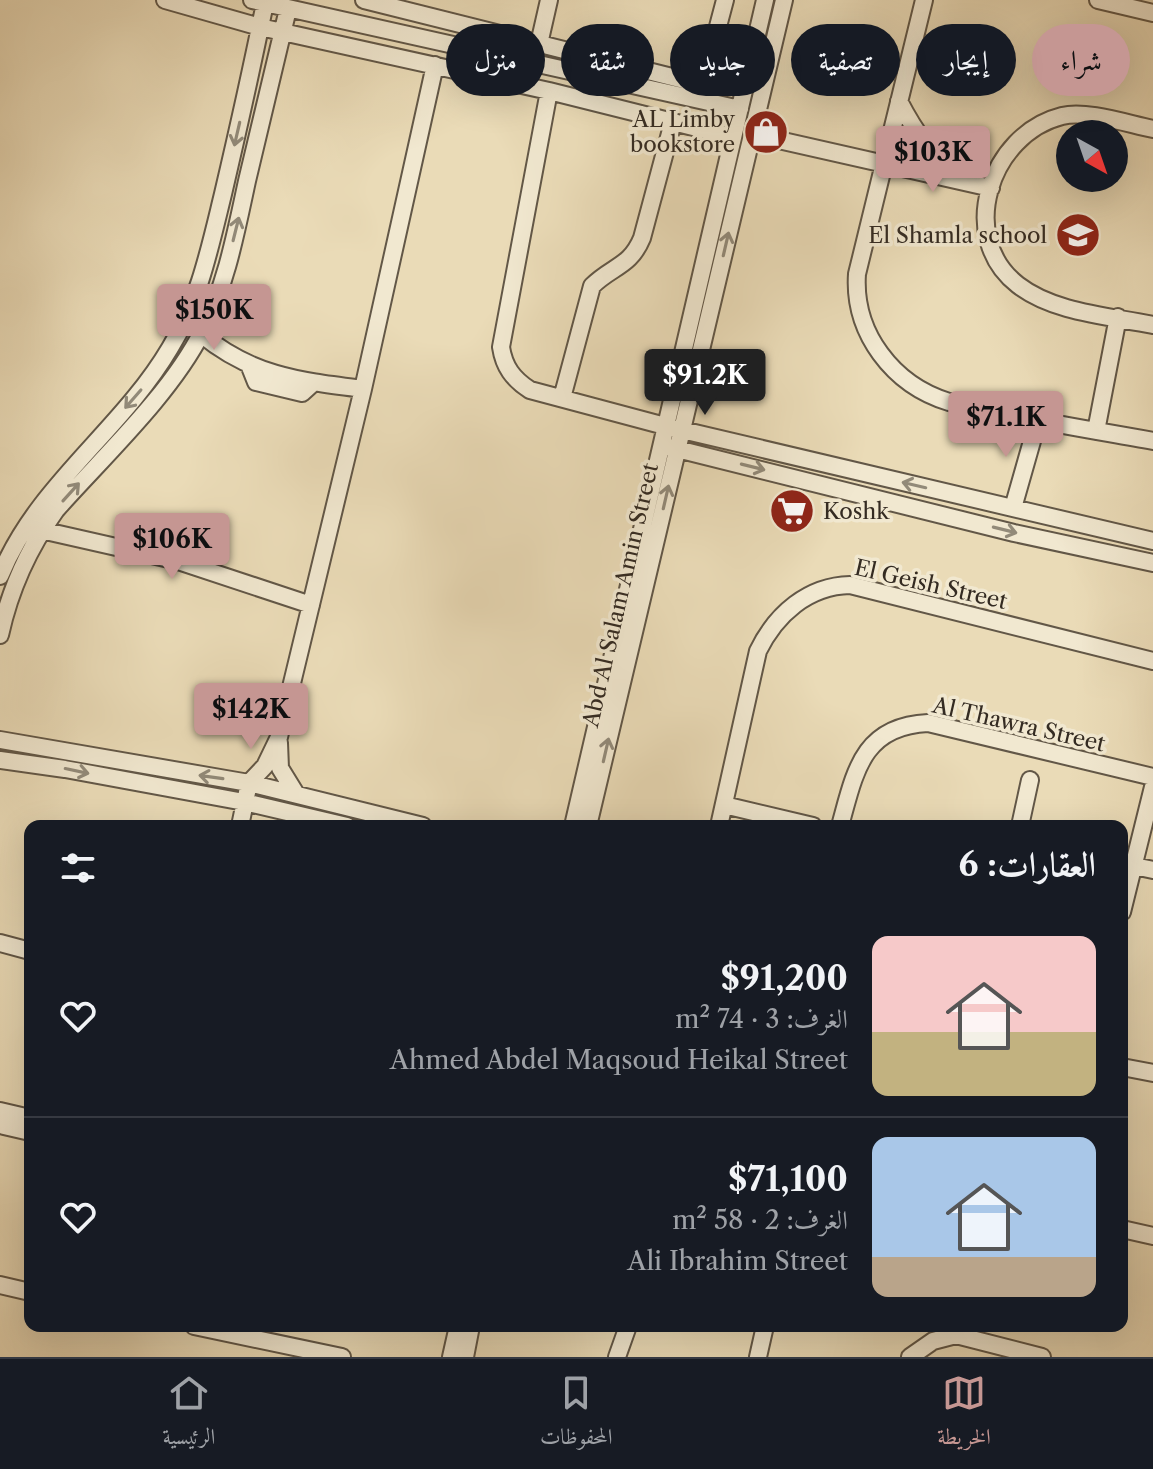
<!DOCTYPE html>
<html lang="ar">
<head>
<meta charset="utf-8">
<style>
	body { margin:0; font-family:"Libre Caslon Text",Amiri,serif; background:#20242c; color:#f1f3f6; direction:rtl; height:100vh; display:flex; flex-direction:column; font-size:30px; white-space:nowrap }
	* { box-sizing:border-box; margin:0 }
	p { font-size:26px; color:#9ea1a6 }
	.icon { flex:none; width:44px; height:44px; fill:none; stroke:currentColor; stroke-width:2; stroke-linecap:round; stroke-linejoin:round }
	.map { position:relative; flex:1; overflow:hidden; direction:ltr }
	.side { position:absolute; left:24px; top:820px; width:1104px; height:512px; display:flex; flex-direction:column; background:#171b24; border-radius:16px; box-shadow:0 8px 32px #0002; direction:rtl }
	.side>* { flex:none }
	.hud { position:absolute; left:24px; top:24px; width:1106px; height:72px; direction:rtl; display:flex; gap:16px }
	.needle { width:52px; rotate:140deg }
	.fabs { position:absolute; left:1056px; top:120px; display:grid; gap:16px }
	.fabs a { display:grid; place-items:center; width:72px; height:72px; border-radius:50%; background:#171b24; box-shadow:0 8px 32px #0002; font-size:40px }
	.price { position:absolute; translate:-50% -68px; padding:0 18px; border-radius:8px; background:#c59692; color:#111; font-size:26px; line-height:52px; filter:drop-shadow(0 2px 4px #0008) }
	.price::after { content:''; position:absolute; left:50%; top:48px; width:24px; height:18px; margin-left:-12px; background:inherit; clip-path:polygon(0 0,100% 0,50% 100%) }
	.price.current { background:#222; color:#fff }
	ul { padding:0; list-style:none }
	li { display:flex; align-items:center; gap:24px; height:200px; padding:0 32px }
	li+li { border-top:2px solid #363941 }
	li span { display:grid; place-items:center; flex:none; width:224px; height:160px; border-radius:16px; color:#555 }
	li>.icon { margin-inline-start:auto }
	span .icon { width:96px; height:96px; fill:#fffc; stroke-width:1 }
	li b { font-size:34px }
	h2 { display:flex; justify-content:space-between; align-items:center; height:96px; padding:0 32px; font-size:34px }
	.chip { padding:0 28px; border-radius:36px; background:#171b24; box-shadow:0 8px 32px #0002; font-size:28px; line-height:72px }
	.chip.current { background:#c59692; color:#111 }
	.tab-bar { display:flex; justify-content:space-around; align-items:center; height:112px; border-top:2px solid #363941; background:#171b24; font-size:22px; color:#9ea1a6 }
	.tab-bar a { display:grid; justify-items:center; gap:4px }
	.tab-bar .current { color:#c59692 }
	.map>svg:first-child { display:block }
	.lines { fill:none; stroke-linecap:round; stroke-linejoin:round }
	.minor-casing { stroke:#625747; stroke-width:20 }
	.minor { stroke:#f1e8d0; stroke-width:16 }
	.oneway { stroke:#928a79 }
	.labels { text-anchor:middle; stroke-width:7; stroke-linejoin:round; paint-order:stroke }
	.poi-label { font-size:22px; fill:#342b22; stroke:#f1e8d0; text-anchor:end }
	.street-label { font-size:22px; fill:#342b22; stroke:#f1e8d0 }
</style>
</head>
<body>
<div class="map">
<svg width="1153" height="1357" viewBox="0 0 1153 1357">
	<rect width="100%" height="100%" fill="#eadbb7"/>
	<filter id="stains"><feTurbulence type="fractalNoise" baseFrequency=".0025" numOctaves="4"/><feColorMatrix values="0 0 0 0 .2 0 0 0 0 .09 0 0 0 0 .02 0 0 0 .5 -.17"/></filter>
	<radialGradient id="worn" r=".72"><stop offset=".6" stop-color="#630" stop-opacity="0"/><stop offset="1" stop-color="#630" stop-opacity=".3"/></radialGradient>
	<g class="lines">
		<g class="minor-casing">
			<path id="minor" d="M 165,0 L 260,27 L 549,91 L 733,137
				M 252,0 L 740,109
				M 364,0 L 688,81 L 698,79 L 706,72 L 725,0
				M 924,0 L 857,274 C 853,333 893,385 949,402 C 973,408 997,412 1021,417 C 1065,426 1109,433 1153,441
				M 1098,0 L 1153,13
				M 539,44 L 549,0
				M 549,91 L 501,347 C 504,367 513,379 530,390 L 665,426 L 1153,541
				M 899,101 C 915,132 933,158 961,178
				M 1153,129 C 1128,124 1087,110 1062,116 C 990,134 956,237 1018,285 C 1054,313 1110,316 1153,325
				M 752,134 L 991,188
				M 201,334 C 252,376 299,381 363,389
				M 250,367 L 256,382 L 302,393 L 313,383
				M 562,398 L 592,286 C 612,266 630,267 642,238 L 673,122
				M 1096,431 L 1118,317
				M 669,447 L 1014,533 L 1153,563
				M 1013,508 L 1038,420
				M 41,530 L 178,561 L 311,605
				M 0,576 C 37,485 121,431 170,348 C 199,301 210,247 223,194 C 238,130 252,67 265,3
				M 0,635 C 10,589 28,549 56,510 C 103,457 170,395 202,332 C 226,286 236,232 247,181 C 261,124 274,66 288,9
				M 0,740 L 249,783 L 423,826
				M 279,743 L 280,768 L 296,794
				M 0,760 L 65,769 L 244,802 L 347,826
				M 724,805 L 813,826
				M 240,826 L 249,783 L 265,766 L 279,737 L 363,389 L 435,65
				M 573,826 L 765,0
				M 588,826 L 784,0
				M 719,826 L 758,651 C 776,614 808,586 850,585 L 1153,661
				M 840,826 C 855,772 862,726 928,723 L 1153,777
				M 1020,826 L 1030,780
				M 1134,866 L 1153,870
				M 1122,912 L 1153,787
				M 0,943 L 30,951
				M 1122,1067 L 1153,1073
				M 0,1111 L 30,1118
				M 0,1114 L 4,1126 L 30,1132
				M 1122,1229 L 1153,1236
				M 0,1285 L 30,1292
				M 194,1326 L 342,1357
				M 451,1357 L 458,1326
				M 465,1357 L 471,1326
				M 617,1357 L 628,1326
				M 758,1357 L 765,1326
				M 910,1357 L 933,1341 L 956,1335 L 1042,1357"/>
		</g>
		<use href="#minor" class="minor"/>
	</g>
	<defs><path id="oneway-shaft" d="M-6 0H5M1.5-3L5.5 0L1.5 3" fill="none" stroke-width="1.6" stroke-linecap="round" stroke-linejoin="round" transform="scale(2)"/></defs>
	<g class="oneway">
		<use href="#oneway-shaft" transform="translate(237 134) rotate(103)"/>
		<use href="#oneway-shaft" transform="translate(236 229) rotate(-76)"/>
		<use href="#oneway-shaft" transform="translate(726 244) rotate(-77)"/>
		<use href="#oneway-shaft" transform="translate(133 399) rotate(131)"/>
		<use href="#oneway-shaft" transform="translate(753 467) rotate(14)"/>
		<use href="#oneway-shaft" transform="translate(914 485) rotate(-167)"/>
		<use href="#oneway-shaft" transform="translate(71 492) rotate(-48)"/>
		<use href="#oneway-shaft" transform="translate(666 497) rotate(-77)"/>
		<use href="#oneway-shaft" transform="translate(1005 530) rotate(14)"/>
		<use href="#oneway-shaft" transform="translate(606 750) rotate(-77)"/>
		<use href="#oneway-shaft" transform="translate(77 771) rotate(12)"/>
		<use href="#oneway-shaft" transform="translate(211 777) rotate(-172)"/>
	</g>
	<defs>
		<g id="shop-disc" transform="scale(2.3)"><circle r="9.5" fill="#8f2418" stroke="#f1e8d0"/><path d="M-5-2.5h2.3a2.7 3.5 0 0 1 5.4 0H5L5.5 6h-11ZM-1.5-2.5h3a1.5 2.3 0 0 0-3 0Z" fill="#fff"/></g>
		<g id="school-disc" transform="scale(2.3)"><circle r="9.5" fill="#8f2418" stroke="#f1e8d0"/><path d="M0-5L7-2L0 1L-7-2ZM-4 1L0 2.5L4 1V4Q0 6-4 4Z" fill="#fff"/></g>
		<g id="supermarket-disc" transform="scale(2.3)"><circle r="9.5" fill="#8f2418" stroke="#f1e8d0"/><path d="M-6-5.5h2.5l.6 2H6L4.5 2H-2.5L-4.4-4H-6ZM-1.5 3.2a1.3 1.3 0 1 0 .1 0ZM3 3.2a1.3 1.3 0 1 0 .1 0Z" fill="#fff"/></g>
	</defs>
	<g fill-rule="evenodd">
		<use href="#shop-disc" x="766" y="132"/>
		<use href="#school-disc" x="1078" y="235"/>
		<use href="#supermarket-disc" x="792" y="511"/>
	</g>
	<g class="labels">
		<g class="poi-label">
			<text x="735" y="127">AL Limby<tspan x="735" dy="25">bookstore</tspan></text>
			<text x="1047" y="243">El Shamla school</text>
			<text x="823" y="519" text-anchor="start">Koshk</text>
		</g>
		<g class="street-label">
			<text transform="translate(931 584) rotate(13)" y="8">El Geish Street</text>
			<text transform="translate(620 595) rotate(-77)" y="8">Abd Al Salam Amin Street</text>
			<text transform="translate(1019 724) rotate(13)" y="8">Al Thawra Street</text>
		</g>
	</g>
	<rect width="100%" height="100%" filter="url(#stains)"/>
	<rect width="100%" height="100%" fill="url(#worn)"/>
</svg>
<div class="fabs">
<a><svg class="needle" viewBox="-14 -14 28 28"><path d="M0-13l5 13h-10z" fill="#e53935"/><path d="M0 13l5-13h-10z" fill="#9ea1a6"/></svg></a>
</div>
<b class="price" style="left:933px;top:194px">$103K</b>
<b class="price" style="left:214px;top:352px">$150K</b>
<b class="price current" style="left:705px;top:417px">$91.2K</b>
<b class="price" style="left:1006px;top:459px">$71.1K</b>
<b class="price" style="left:172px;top:581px">$106K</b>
<b class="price" style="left:251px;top:751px">$142K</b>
<div class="hud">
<a class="chip current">شراء</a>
<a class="chip">إيجار</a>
<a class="chip">تصفية</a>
<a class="chip">جديد</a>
<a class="chip">شقة</a>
<a class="chip">منزل</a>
</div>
<section class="side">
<h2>العقارات: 6<svg class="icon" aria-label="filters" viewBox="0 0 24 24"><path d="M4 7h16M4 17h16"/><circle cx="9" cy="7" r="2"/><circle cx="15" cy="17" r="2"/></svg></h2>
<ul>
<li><span style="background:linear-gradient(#f6c9c9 60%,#c2b280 0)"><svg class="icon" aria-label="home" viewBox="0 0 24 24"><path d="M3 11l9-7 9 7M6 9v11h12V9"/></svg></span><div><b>$91,200</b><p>الغرف: 3 · 74 m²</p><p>Ahmed Abdel Maqsoud Heikal Street</p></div><svg class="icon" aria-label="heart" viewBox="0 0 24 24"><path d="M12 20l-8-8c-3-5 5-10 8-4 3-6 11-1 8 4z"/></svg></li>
<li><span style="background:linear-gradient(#a9c7e8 75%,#b9a48a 0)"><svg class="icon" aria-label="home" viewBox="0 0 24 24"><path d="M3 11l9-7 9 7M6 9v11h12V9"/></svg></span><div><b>$71,100</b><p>الغرف: 2 · 58 m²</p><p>Ali Ibrahim Street</p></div><svg class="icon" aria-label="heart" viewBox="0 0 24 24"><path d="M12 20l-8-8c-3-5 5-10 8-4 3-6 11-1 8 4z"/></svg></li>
</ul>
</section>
</div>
<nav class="tab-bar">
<a class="current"><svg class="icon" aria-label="map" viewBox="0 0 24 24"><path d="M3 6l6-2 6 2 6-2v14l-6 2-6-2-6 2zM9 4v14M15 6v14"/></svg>الخريطة</a>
<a><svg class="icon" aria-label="saved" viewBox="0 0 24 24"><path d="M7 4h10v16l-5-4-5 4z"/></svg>المحفوظات</a>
<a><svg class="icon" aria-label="home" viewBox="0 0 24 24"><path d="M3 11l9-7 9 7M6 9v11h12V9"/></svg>الرئيسية</a>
</nav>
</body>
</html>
